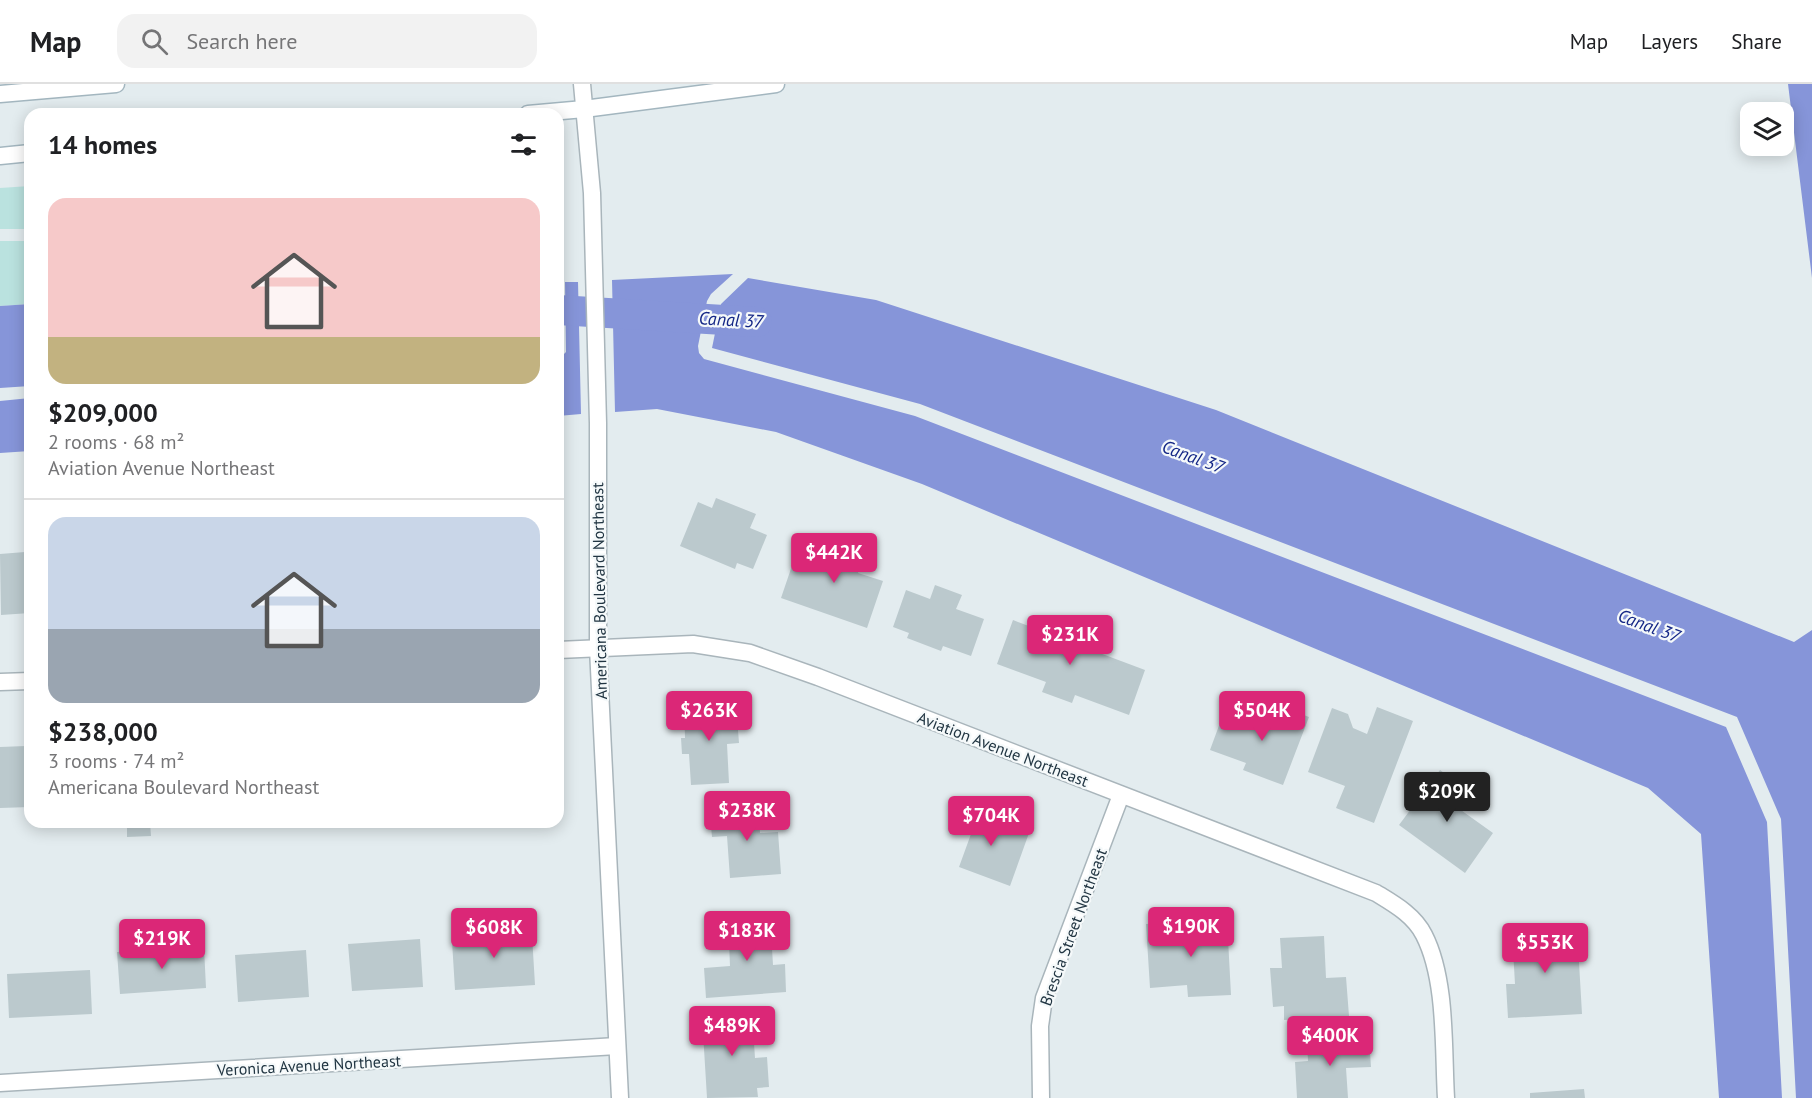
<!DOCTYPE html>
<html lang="en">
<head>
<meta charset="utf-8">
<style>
	body { margin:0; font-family:"PT Sans",sans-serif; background:#f2f2f2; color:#202124; height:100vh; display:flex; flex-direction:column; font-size:22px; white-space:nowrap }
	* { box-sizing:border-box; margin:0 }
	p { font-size:20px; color:#757577 }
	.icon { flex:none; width:33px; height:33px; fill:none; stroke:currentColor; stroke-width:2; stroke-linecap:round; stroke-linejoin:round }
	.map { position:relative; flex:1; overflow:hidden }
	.details { position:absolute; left:24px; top:24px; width:540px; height:720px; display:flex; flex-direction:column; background:#fff; border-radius:18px; box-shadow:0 3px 15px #0003 }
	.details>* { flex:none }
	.buttons { position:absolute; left:1740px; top:18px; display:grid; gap:12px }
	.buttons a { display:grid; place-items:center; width:54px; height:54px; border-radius:12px; background:#fff; box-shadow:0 3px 15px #0003; font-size:30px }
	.price { position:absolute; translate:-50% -51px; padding:0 14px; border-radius:6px; background:#db2777; color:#fff; font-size:20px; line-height:39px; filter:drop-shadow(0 2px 3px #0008) }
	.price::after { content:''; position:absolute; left:50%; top:36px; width:18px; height:14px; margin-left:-9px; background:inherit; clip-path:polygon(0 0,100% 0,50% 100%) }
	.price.selected { background:#222; color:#fff }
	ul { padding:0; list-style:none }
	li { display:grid; align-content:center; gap:12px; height:318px; padding:0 24px }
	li+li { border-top:2px solid #e0e0e0 }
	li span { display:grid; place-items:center; height:186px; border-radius:18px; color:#555 }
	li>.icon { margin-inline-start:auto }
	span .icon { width:108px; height:108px; fill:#fffc; stroke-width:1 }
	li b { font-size:26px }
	h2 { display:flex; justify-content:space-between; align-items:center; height:72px; padding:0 24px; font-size:26px }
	header { display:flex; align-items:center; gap:36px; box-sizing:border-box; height:84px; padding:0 30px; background:#fff; border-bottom:2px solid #e0e0e0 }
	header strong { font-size:28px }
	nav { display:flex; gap:33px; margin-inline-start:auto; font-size:21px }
	.search { width:420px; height:54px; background:#f2f2f2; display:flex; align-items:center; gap:15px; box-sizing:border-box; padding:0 21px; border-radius:18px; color:#757577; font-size:22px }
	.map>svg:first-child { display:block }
	.green { fill:#bae2df }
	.water { fill:#8695d9 }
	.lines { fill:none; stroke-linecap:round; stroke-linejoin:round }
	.canal { stroke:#8695d9; stroke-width:30 }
	.building { fill:#bbc9cd }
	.minor-casing { stroke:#a9b5bb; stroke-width:19 }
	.tertiary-casing { stroke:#a9b5bb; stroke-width:19 }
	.secondary-casing { stroke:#a3b6bf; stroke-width:19 }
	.minor { stroke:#fff; stroke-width:16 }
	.tertiary { stroke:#fff; stroke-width:16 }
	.secondary { stroke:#fff; stroke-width:16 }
	.labels { text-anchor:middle; stroke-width:4.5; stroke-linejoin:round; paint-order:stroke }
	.street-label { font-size:16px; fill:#213542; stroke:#f5f9fa }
	.water-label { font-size:18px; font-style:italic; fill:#142786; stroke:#f5f9fa }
</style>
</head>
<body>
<header>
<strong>Map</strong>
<div class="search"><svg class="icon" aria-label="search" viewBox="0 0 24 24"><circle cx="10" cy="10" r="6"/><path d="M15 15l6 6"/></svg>Search here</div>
<nav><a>Map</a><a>Layers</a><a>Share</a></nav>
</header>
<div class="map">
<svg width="1812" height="1014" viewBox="0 0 1812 1014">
	<rect width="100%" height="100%" fill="#e3ecef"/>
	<path class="green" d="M 30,102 L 30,145 L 0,145 L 0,104 Z
		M 0,157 L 30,157 L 30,220 L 0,222 Z"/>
	<path class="water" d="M 1788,0 L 1812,0 L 1812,194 Z
		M 733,190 L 711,210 L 707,217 L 698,262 L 699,269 L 704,275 L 915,332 L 1726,643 L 1767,738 L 1782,1014 L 1719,1014 L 1701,750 L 1648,704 L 922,400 L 776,348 L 657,325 L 615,328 L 612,196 Z
		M 748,194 L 876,216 L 1216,326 L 1794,558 L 1812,546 L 1812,1014 L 1796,1014 L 1781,735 L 1737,633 L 920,320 L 712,264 L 721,220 Z
		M 565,198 L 578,198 L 581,330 L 558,332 L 558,276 L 566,268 Z
		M 30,220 L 30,302 L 0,304 L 0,222 Z
		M 30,314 L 30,367 L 0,369 L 0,317 Z"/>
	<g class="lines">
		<path class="canal" d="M 558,226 L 757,238"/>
	</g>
	<path class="building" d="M 716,414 L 756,430 L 750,444 L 767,451 L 753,485 L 737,479 L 735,485 L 680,462 L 698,418 L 712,424 Z
		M 840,453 L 866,462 L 858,489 L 883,497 L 867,544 L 781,514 L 797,467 L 830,479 Z
		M 24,456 L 30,456 L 30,529 L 1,531 L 0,470 L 25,468 Z
		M 935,501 L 962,511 L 956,525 L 984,535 L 971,572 L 943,562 L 941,567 L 907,554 L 909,549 L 893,543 L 906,506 L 930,515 Z
		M 1048,531 L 1079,543 L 1073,559 L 1145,586 L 1129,631 L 1075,611 L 1072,619 L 1042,608 L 1046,598 L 997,580 L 1013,536 L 1042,547 Z
		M 726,618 L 727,634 L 737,633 L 739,659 L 727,660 L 729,699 L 691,701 L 689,670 L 682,670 L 681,654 L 685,654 L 684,621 Z
		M 1274,620 L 1309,633 L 1283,701 L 1243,686 L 1246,679 L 1210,666 L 1224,628 L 1266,643 Z
		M 1377,623 L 1413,637 L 1374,739 L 1336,724 L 1345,702 L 1308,688 L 1332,624 L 1348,630 L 1353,644 L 1367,650 Z
		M 26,662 L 26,679 L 30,679 L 30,723 L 0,724 L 0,663 Z
		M 1440,686 L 1470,708 L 1458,724 L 1493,749 L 1465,789 L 1399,741 Z
		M 758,719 L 760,749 L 778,748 L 781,790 L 730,794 L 727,752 L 712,753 L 710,731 L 726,730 L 725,722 Z
		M 964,725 L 1029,749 L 1010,802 L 959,783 L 971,750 L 956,745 Z
		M 108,738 L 150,738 L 151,752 L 127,753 L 127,741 L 108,742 Z
		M 770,831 L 773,881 L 785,880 L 786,908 L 706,914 L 704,884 L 730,882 L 728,834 Z
		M 1227,836 L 1231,911 L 1188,913 L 1187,901 L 1150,904 L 1146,840 L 1166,839 L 1167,850 L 1180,849 L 1180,839 Z
		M 512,837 L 514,852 L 532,851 L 535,901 L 455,906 L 452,857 L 479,855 L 478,840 Z
		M 1577,844 L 1582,930 L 1508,934 L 1506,900 L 1515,900 L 1512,848 Z
		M 1324,852 L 1326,894 L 1346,893 L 1349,932 L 1284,936 L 1284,922 L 1273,923 L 1270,884 L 1282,884 L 1280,854 Z
		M 420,855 L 423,903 L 352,907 L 348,860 Z
		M 204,863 L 206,904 L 120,910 L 117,868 Z
		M 306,866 L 309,913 L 238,918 L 235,871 Z
		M 90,886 L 92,930 L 9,934 L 7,890 Z
		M 752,928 L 755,974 L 767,973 L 769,1003 L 757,1004 L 758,1013 L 707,1014 L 702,932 Z
		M 1369,954 L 1371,983 L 1346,984 L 1348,1014 L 1297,1014 L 1295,978 L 1308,977 L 1307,957 Z
		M 1584,1005 L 1585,1014 L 1530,1014 L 1530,1009 Z"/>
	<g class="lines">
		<g class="minor-casing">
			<path id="minor" d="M 558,566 L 693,560 L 750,569 L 818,593 L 1376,809 C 1394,820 1414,831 1424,851 C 1447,896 1443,964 1446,1014
				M 0,598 L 30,597
				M 0,999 L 617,962
				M 1041,1014 L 1040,942 L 1044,914 L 1121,711"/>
		</g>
		<g class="tertiary-casing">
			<path id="tertiary" d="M 582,0 L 592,109 L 598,339 L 598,564 L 620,1014"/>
		</g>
		<g class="secondary-casing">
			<path id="secondary" d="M 0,10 L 116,0
				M 528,30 L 584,25 L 776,0
				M 0,72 L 30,69"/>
		</g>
		<use href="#minor" class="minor"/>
		<use href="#tertiary" class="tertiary"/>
		<use href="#secondary" class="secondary"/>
	</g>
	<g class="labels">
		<g class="street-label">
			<text transform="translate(599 507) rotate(-91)" y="6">Americana Boulevard Northeast</text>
			<text transform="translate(1003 665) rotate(21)" y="6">Aviation Avenue Northeast</text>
			<text transform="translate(1073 843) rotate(-70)" y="6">Brescia Street Northeast</text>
			<text transform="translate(309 981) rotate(-3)" y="6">Veronica Avenue Northeast</text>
		</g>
		<g class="water-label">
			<text transform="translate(731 236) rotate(3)" y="6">Canal 37</text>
			<text transform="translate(1193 373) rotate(20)" y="6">Canal 37</text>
			<text transform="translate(1649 542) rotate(20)" y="6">Canal 37</text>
		</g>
	</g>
</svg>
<div class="buttons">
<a><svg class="icon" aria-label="layers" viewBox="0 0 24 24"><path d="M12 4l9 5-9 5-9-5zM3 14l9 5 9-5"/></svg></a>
</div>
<b class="price" style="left:834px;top:500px">$442K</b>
<b class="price" style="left:1070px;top:582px">$231K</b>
<b class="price" style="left:709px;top:658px">$263K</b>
<b class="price" style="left:1262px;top:658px">$504K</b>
<b class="price selected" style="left:1447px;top:739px">$209K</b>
<b class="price" style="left:747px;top:758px">$238K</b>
<b class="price" style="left:991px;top:763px">$704K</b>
<b class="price" style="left:1191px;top:874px">$190K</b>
<b class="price" style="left:494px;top:875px">$608K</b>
<b class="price" style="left:747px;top:878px">$183K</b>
<b class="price" style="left:162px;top:886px">$219K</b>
<b class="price" style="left:1545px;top:890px">$553K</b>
<b class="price" style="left:732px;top:973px">$489K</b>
<b class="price" style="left:1330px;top:983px">$400K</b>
<section class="details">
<h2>14 homes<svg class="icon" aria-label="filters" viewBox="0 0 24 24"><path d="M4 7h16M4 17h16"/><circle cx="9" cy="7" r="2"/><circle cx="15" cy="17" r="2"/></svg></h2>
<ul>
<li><span style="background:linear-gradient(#f6c9c9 75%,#c2b280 0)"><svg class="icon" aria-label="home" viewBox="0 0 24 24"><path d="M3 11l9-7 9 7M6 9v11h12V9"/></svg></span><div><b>$209,000</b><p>2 rooms · 68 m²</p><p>Aviation Avenue Northeast</p></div></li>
<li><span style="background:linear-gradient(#c9d6e8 60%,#9aa5b1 0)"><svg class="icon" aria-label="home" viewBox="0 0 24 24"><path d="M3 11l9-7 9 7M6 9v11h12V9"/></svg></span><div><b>$238,000</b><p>3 rooms · 74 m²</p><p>Americana Boulevard Northeast</p></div></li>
</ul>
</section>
</div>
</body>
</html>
